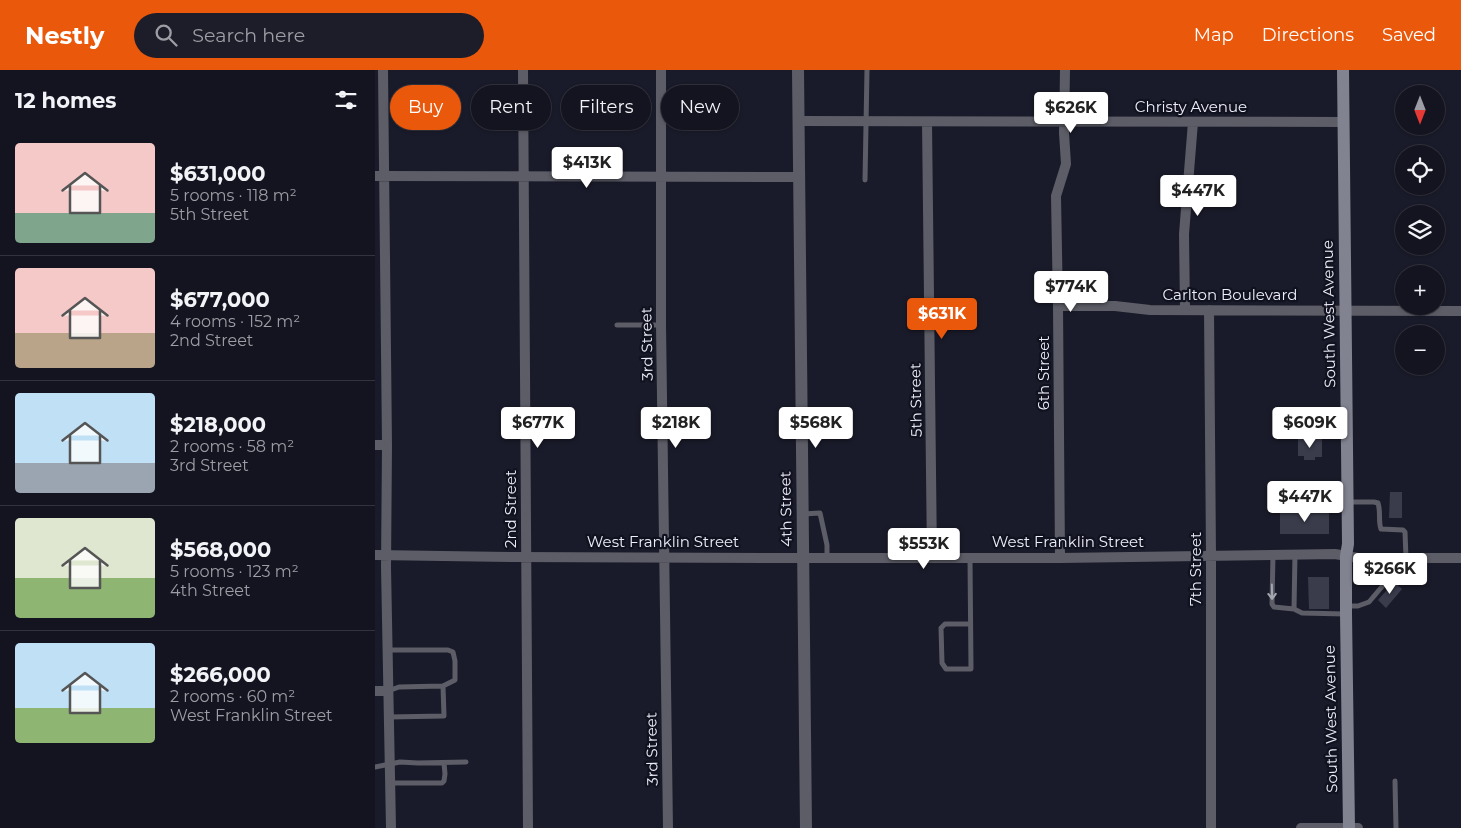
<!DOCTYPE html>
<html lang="en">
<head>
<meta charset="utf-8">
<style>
	body { margin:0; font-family:Montserrat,sans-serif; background:#1d1d29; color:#f1f3f6; height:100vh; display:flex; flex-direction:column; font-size:19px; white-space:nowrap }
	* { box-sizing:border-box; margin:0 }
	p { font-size:16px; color:#9d9ea5 }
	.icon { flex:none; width:28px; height:28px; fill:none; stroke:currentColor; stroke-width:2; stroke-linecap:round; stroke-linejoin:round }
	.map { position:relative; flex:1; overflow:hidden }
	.details { display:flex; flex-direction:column; background:#141420; width:375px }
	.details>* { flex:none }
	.hud { position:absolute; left:15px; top:15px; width:475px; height:45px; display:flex; gap:10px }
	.needle { width:32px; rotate:180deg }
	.tools { position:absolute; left:1020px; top:15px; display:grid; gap:10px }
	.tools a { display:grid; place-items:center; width:50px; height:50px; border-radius:50%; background:#141420; box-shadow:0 1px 4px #0004,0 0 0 1px #33333e; font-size:25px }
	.price { position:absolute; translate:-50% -42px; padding:0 11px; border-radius:5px; background:#fff; color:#222; font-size:16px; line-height:32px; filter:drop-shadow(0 1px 2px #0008) }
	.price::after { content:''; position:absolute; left:50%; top:30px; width:15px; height:11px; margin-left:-8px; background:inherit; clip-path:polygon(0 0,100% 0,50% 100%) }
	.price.on { background:#ea580c; color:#fff }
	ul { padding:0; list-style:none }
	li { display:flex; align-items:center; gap:15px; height:125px; padding:0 15px }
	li+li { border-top:1px solid #33333e }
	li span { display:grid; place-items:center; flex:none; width:140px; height:100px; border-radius:5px; color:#555 }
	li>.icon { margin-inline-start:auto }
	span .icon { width:60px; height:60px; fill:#fffc; stroke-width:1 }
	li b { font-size:21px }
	h2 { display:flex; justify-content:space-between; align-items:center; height:60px; padding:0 15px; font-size:21px }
	.pill { padding:0 18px; border-radius:22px; background:#141420; box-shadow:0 1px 4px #0004,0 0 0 1px #33333e; font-size:18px; line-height:45px }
	.pill.on { background:#ea580c; color:#fff }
	header { display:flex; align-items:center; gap:30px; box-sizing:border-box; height:70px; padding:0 25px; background:#ea580c; color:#fff }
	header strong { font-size:24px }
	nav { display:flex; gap:28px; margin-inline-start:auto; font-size:18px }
	.search { width:350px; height:45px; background:#1d1d29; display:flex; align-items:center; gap:12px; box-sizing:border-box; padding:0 18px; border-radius:28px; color:#9d9ea5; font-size:19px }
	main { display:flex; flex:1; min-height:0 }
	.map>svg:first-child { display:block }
	.building { fill:#3a3c4c }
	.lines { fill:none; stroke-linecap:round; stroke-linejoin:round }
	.service { stroke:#5c5d66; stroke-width:5 }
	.minor { stroke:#5c5d66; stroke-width:10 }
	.tertiary { stroke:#5c5d66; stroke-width:12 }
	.secondary { stroke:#818390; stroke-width:12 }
	.oneway { stroke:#a4a6b0 }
	.labels { text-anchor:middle; stroke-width:4.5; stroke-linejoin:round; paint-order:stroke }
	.street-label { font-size:15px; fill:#edeef9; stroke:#111220 }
</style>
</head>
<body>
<header>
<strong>Nestly</strong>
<div class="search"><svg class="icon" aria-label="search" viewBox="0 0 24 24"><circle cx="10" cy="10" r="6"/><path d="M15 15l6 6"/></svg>Search here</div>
<nav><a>Map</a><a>Directions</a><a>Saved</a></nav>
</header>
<main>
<section class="details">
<h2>12 homes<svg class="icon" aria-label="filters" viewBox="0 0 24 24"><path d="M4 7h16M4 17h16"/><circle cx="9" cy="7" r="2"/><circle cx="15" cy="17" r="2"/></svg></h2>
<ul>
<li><span style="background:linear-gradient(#f6c9c9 70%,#7fa58c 0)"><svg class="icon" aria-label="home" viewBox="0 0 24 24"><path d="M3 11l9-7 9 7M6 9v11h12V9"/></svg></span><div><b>$631,000</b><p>5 rooms · 118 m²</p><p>5th Street</p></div></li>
<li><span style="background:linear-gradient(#f6c9c9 65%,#b9a48a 0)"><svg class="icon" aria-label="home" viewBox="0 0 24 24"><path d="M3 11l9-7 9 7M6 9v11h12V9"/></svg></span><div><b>$677,000</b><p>4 rooms · 152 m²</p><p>2nd Street</p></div></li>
<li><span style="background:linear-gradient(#bfe0f5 70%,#9aa5b1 0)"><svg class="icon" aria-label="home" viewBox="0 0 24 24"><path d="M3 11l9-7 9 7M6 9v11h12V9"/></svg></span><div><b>$218,000</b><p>2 rooms · 58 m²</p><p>3rd Street</p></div></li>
<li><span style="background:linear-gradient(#dfe7d0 60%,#8fb573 0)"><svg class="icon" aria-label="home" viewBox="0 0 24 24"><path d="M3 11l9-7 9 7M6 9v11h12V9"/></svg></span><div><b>$568,000</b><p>5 rooms · 123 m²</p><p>4th Street</p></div></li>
<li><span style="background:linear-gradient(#bfe0f5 65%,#8fb573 0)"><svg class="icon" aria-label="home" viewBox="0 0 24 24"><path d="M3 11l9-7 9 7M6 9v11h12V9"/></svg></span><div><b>$266,000</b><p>2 rooms · 60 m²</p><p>West Franklin Street</p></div></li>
</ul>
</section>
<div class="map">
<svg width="1086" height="758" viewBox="0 0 1086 758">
	<rect width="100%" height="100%" fill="#1a1b2a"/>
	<path class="building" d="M 923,369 L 947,369 L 947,387 L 940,387 L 940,390 L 929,390 L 929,386 L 923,386 Z
		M 1015,422 L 1027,422 L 1027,448 L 1014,448 Z
		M 905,442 L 954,442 L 954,464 L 905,464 Z
		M 933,507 L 954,507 L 954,539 L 934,539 Z
		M 1019,512 L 1027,519 L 1011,538 L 1003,530 Z"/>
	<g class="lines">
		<path class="service" d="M 490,110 L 492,0
			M 242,255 L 286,255
			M 974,432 L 999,432 L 1003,433 C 1006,442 1003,451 1006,459 L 1028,460 L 1030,462 L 1031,488
			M 428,444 L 445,443 L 452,475 L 452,488
			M 898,485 L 897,534 L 899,537 L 919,539 L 927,543 L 970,544
			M 595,488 L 596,599 L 571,599 L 567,593 L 566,558 L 570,554 L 595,554
			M 971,536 L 983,536 L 994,532 L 1016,506 L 1018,502 L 1019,488
			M 919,539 L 920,484
			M 13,580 L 73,580 L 78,582 L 80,591 L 80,610 L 68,616
			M 13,621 L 24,617 L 68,616 L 69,646 L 14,647
			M 0,697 L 25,692 L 43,693 L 91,692
			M 1020,711 L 1021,758
			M 15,713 L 67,713 L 69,711 L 70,704 L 69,693"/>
		<path class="minor" d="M 8,0 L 12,375 L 11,497 L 16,758
			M 148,0 L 153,758
			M 286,0 L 286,255 L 293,758
			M 424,51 L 968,52
			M 552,52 L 557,488
			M 0,106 L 425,107
			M 683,236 L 740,236 L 775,240 L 1086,241
			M 810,240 L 809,164 L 818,52
			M 834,240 L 836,486 L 836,758
			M 0,375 L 12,375
			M 0,485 L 138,487 L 417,488 L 685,488 L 960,484 L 983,488 L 1086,488
			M 685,488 L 683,236 L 681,126 L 691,94 L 689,63 L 690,0
			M 0,621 L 13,621
			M 926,758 L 983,758"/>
		<path class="tertiary" d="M 423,0 L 431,758"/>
		<path class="secondary" d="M 968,0 L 973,474 L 971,486 L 971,544 L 974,758"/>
	</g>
	<defs><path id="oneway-shaft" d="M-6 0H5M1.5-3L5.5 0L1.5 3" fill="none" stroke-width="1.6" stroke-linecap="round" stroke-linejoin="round" transform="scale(1.25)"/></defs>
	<use class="oneway" href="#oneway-shaft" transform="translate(897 522) rotate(89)"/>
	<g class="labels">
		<g class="street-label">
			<text x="816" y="42">Christy Avenue</text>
			<text x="855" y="230">Carlton Boulevard</text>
			<text transform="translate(954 244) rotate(-91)" y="5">South West Avenue</text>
			<text transform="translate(272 274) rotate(-91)" y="5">3rd Street</text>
			<text transform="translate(669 303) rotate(-90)" y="5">6th Street</text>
			<text transform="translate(541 330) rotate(-91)" y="5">5th Street</text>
			<text transform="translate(136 439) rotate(-90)" y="5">2nd Street</text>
			<text transform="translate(411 439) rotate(-91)" y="5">4th Street</text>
			<text x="288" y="477">West Franklin Street</text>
			<text x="693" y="477">West Franklin Street</text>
			<text transform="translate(821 499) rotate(-90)" y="5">7th Street</text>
			<text transform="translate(956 649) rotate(-91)" y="5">South West Avenue</text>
			<text transform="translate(277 679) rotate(-91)" y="5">3rd Street</text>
		</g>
	</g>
</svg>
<div class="tools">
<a><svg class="needle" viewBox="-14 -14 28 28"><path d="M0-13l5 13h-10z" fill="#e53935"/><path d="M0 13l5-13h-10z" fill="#9d9ea5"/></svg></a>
<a><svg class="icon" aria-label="locate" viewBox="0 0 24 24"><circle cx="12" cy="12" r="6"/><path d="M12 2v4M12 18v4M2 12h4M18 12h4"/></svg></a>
<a><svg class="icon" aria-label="layers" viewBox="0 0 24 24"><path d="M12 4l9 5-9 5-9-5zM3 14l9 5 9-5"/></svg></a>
<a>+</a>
<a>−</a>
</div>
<b class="price" style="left:696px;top:64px">$626K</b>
<b class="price" style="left:212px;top:119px">$413K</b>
<b class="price" style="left:823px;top:147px">$447K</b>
<b class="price" style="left:696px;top:243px">$774K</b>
<b class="price on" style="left:567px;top:270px">$631K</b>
<b class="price" style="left:163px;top:379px">$677K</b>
<b class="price" style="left:301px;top:379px">$218K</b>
<b class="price" style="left:441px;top:379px">$568K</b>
<b class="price" style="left:935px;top:379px">$609K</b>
<b class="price" style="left:930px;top:453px">$447K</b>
<b class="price" style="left:549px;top:500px">$553K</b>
<b class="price" style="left:1015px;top:525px">$266K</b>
<div class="hud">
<a class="pill on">Buy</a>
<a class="pill">Rent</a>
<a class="pill">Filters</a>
<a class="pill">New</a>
</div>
</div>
</main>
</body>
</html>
